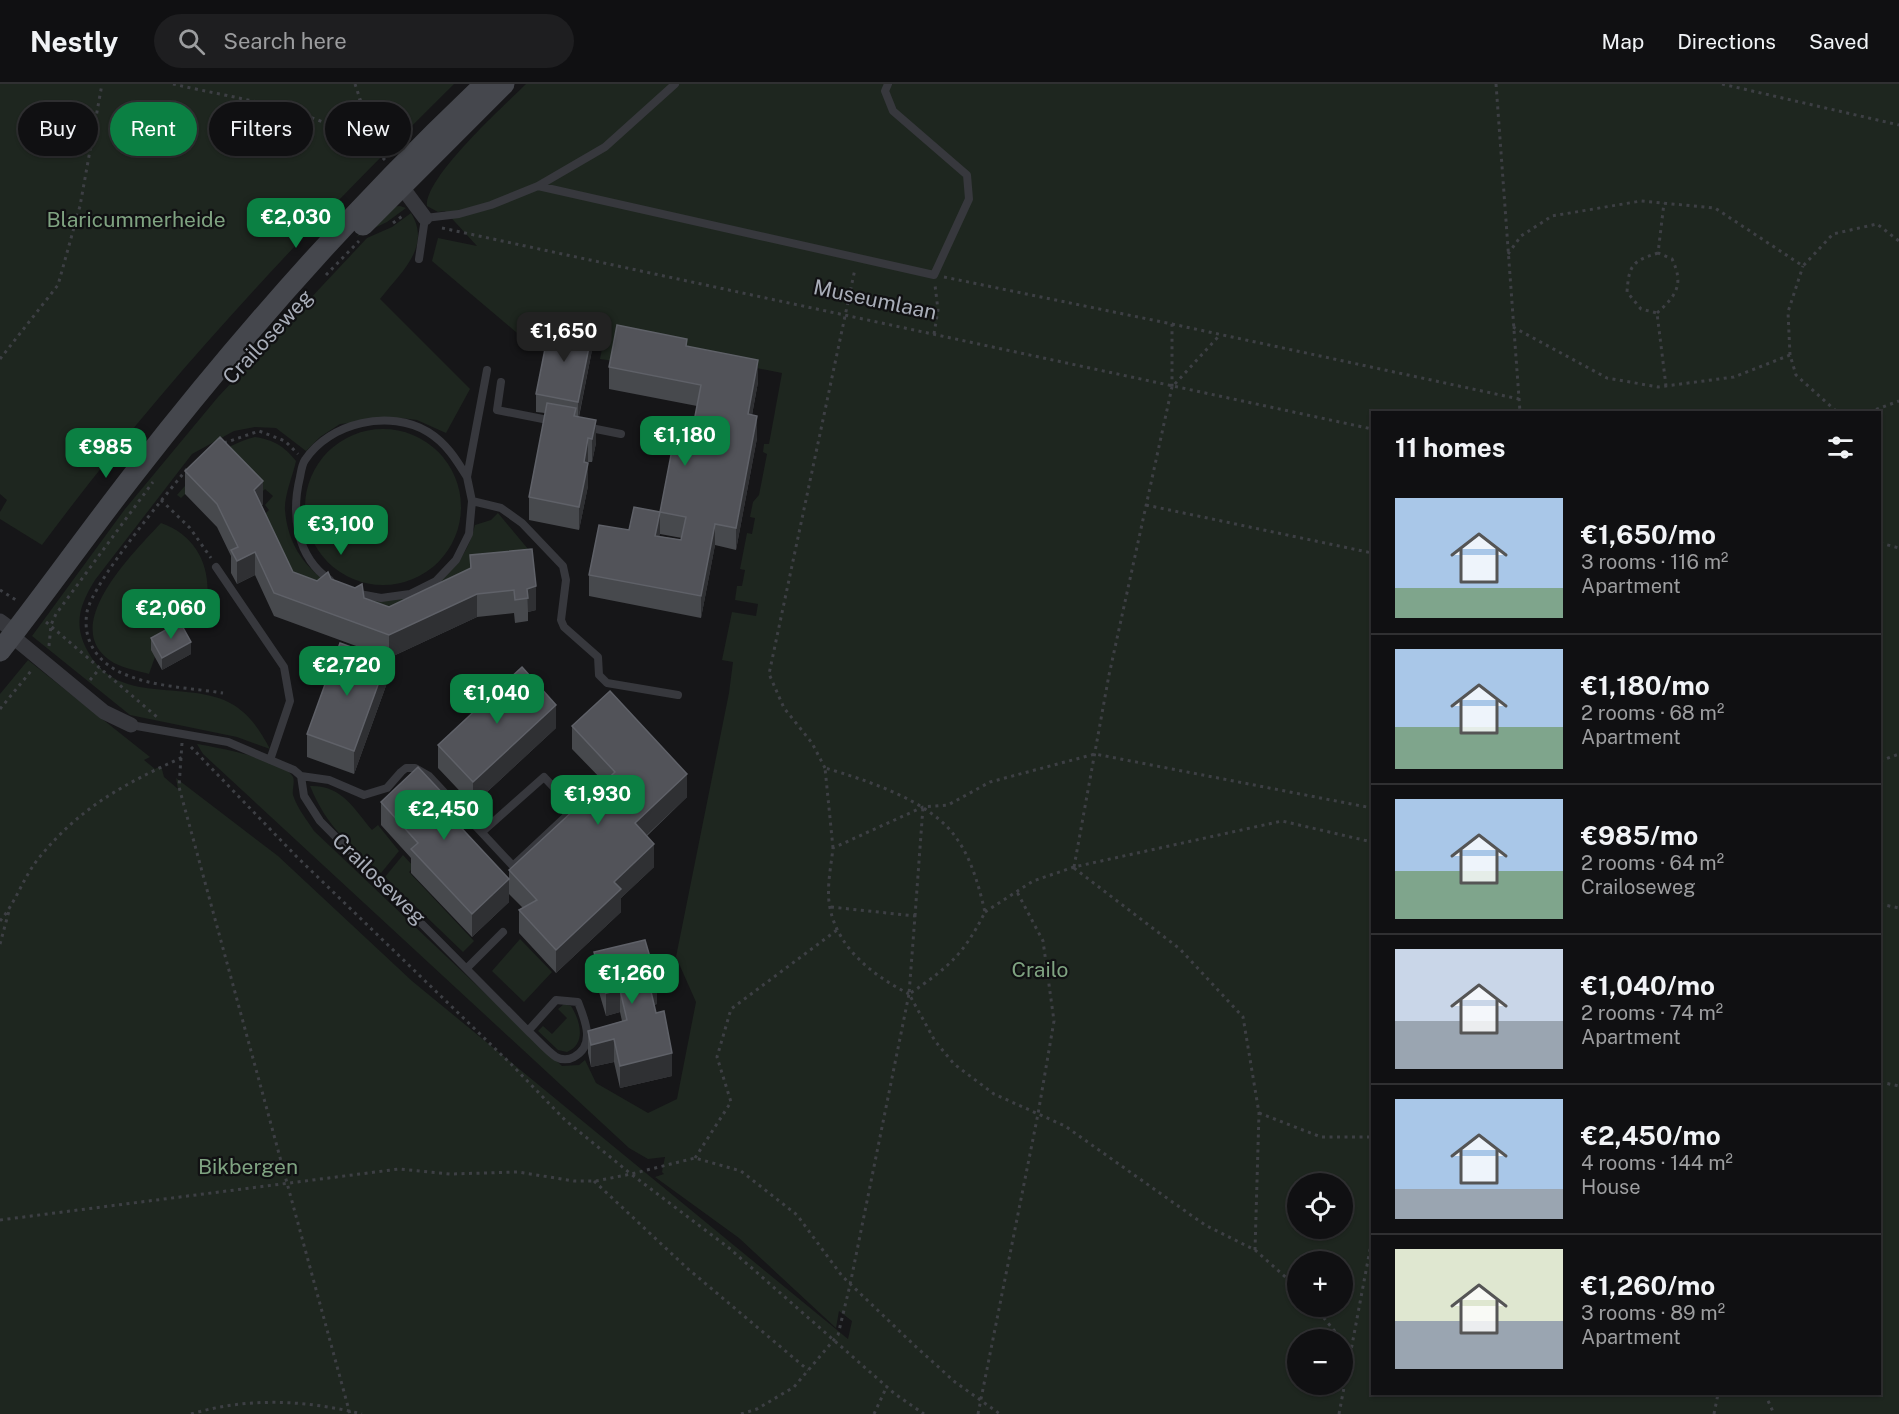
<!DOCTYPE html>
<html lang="en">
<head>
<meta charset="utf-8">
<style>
	body { margin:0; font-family:"Public Sans",sans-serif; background:#1e1e20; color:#f1f3f6; height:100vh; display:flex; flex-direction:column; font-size:22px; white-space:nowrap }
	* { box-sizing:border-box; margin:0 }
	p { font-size:20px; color:#9c9d9f }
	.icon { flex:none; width:33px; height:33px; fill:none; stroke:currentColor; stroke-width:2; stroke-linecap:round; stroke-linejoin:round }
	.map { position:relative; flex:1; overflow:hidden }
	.side { position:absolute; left:1371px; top:327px; width:510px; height:984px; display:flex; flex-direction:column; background:#101012; border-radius:0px; box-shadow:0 2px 4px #0004,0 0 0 2px #303032 }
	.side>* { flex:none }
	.guide { position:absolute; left:18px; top:18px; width:570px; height:54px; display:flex; gap:12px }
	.fabs { position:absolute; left:1287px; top:1089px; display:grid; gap:12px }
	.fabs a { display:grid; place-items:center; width:66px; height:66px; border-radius:50%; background:#101012; box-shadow:0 2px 4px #0004,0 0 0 2px #303032; font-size:30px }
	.price { position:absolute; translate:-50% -51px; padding:0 14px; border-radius:12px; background:#0b8043; color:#fff; font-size:20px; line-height:39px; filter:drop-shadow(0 2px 3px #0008) }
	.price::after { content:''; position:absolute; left:50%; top:36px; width:18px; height:14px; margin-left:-9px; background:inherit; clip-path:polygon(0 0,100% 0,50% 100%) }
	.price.selected { background:#222; color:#fff }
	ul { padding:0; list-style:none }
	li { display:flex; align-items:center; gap:18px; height:150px; padding:0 24px }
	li+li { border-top:2px solid #303032 }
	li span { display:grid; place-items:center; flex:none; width:168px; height:120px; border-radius:0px; color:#555 }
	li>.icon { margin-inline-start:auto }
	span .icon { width:72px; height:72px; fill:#fffc; stroke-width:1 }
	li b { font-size:26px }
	h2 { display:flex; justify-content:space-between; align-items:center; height:72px; padding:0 24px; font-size:26px }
	.tag { padding:0 21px; border-radius:27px; background:#101012; box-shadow:0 2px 4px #0004,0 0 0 2px #303032; font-size:21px; line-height:54px }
	.tag.selected { background:#0b8043; color:#fff }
	header { display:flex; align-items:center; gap:36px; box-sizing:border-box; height:84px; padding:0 30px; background:#101012; border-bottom:2px solid #303032 }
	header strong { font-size:28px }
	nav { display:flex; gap:33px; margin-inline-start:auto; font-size:21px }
	.search { width:420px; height:54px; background:#1e1e20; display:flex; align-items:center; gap:15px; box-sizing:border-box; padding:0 21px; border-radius:33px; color:#9c9d9f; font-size:22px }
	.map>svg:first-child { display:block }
	.green { fill:#1e261f; fill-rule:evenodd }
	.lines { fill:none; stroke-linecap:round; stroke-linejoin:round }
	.path { stroke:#3d3f44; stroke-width:3; stroke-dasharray:3 4.5; stroke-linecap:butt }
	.service { stroke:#37383d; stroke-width:8 }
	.minor { stroke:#37383d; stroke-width:15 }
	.secondary { stroke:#45474d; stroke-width:21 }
	.wall { fill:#47494d; fill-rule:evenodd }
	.shaded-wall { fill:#2f3033 }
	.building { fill:#525359; stroke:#5f6168; stroke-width:1.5; fill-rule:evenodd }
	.labels { text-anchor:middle; stroke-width:4.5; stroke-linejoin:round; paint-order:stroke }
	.park-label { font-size:21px; fill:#7fa381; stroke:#111113 }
	.street-label { font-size:21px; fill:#a8adb8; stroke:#111113 }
</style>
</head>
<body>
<header>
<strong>Nestly</strong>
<div class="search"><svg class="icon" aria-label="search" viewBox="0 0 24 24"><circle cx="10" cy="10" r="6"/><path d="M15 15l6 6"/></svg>Search here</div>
<nav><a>Map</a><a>Directions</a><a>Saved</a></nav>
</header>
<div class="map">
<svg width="1899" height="1330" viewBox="0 0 1899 1330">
	<rect width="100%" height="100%" fill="#161618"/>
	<path class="green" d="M 0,0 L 454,0 C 307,145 165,295 42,461 L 0,435 L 0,428 L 7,416 L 0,410 Z
		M 526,0 L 1899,0 L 1899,1330 L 0,1330 L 0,610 L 28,576 L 150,673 L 144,676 L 155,685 L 161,682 L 164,693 L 178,705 L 176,694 L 278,772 L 412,897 L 848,1255 L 852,1237 L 839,1227 L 836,1244 L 739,1154 L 655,1093 L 664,1090 L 662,1088 L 665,1073 L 648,1075 L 629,1064 L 203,670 L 197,660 C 216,663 285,676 293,693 C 295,698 292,705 293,711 C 297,724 307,736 314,747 L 562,982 L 579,981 L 585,976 L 596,999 L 648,1029 L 677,1015 L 696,918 L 676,873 L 729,609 L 733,578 L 722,576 L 732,528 L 756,532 L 758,520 L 735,516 L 737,502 L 742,502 L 745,486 L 740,485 L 747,449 L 752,450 L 755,434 L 750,433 L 753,418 L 759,411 L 767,370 L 763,368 L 764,360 L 769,360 L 782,289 L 685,270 L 655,283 L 600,275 L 604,254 L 554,245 L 549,268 L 536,265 L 432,177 L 438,154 L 477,162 L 445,127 L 438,128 L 427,122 C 425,93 503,23 526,0 ZM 1372,328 L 1880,328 L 1880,1310 L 1372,1310 ZM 1298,1100 L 1342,1100 L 1342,1144 L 1298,1144 ZM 1298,1178 L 1342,1178 L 1342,1222 L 1298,1222 ZM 1298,1256 L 1342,1256 L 1342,1300 L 1298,1300 Z
		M 400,122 L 406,124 L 387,138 L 356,153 L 390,123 Z
		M 411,129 C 432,163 401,188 380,215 L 470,305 L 446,349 L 417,336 L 401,334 L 340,340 L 320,353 L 306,367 L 276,344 L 255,343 L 234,347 L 192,370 L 95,496 C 81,519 73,538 86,564 C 114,621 177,597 224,616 C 247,626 259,644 270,665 L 237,653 L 130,631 L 32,552 L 125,425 L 218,313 L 367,154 L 392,143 Z
		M305 423a78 78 0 1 1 156 0a78 78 0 1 1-156 0Z
		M 255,353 C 274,356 284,362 296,377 C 293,391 284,412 285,426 C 293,532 450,548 475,441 L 491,436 L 498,429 L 528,465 L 531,464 L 533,491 L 471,496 L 390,546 L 294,511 L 263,432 L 269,426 L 265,421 L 273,412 L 265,405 L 258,412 L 220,376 L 181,414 L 177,411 C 201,384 219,362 255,353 Z
		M 161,439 C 196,451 211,482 207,517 L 164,547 L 149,590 C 138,587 124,584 114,579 C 55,545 134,468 161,439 Z
		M 310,702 C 342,701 354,725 372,746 L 378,741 L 399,767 L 381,789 C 348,758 328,745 310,702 Z
		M 403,771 L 414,783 L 409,788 L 474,857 L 463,868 L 385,793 Z
		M 520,855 L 552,888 L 524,918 L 492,887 Z
		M 564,920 L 571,922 C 580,936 587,960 567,968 L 558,966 L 538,947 L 543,942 L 552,950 L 567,934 L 558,925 Z"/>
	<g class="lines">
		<path class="path" d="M 173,0 C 241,16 333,26 385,76
			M 355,0 L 377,66
			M 1496,0 L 1520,328
			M 1722,0 L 1899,41
			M 332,41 C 347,36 353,29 360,15
			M 393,139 L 405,130
			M 442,144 L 1372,345
			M 1658,169 C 1632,177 1629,181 1627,208 L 1641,225 L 1657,229 L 1666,302
			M 1508,170 L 1521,152 L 1552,132 L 1641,117 L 1715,124 L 1803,182 L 1833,150 L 1877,140 L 1899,157
			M 326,191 L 359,157
			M 944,193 L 1172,240 L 1172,303 L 1219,252
			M 1657,229 C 1677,211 1684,200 1672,175 L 1658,169 L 1664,119
			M 1172,240 L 1519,315
			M 1513,243 L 1607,294 L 1658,303 L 1734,293 L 1790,271 L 1796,291 L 1837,328
			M 934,250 L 938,226 L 935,201
			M 1790,271 L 1788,228 L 1803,182
			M 0,275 L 58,201 L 80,122 L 102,0
			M 1869,328 L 1899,317
			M 224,359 L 259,347 L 285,357 L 298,370
			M 187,385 C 165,412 93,498 87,528 C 82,557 98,579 124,590 C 154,603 191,604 223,609
			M 161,416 L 190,444 L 211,474
			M 1146,421 L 1372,469
			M 1880,459 L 1899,464
			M 0,506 L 16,516
			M 46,538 L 157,633
			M 49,562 L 51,541 L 56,530 L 153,398
			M 90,596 L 100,584
			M 0,625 L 31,587
			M 182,659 L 179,703 L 350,1330
			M 191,663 L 296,772 L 511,980 L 565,1036 L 631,1090 L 695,1074 L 741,1087 L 797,1131 L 842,1192 L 914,1261 L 955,1298 L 1000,1330
			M 1880,677 L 1899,670
			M 825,684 L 812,659 L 784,624 L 769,590 L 855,185
			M 833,764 L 825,684 C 866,696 932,717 957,755 C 972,776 979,803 985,828 C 964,870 948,884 909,910
			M 1074,783 L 1109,591 L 1172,303
			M 1074,784 L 1180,865 L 1243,933 L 1259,1029 L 1255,1166
			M 1880,820 L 1899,824
			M 831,823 L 915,832 L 909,910
			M 985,828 L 1033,797 L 1074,783 L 1282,737 L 1372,758
			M 915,832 L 923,723
			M 0,837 C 16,818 23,794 38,775 C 80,723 124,700 183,673
			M 0,860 L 9,827
			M 909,910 C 874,892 838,865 830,824 C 826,805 831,783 833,764 L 923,723 L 948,721 L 990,698 L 1095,670 L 1372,724
			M 1880,998 L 1899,1002
			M 1259,1029 L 1321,1053 L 1372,1053
			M 695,1074 L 731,1018 L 717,973 L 731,925 L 837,846
			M 594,1097 L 687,1184 L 808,1286
			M 0,1136 L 399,1085 L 450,1090 L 518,1088 L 574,1097 L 596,1097 L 631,1090 L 729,1164 L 895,1310 L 924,1330
			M 1314,1222 L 1342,1256
			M 1342,1256 L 1350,1265
			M 1765,1310 L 1774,1330
			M 191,1330 C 248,1313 305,1316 362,1330
			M 741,1330 L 757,1325 L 794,1303 L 838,1251 L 850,1201 L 909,910 L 935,957 L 954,980 L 994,1010 L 1065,1042 L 1205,1141 L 1255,1166 L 1298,1204
			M 874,1330 L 887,1302
			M 978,1330 L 1038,1030 L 1054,937 L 1043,857 L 1016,806
			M 1339,1330 L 1372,1155
			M 1714,1330 L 1718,1310"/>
		<path class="service" d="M 538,102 L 934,191 L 969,115 L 967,91 L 893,27 L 885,7 L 888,0
			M 419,175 L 425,134 L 459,130 L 491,121 L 538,102 L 605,63 L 675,0
			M 501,298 L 497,326 L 553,337
			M 586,343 L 621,350
			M 472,417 L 501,424 L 522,439 L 563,482 L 566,496 L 561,536 L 564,543 L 598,573 L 599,591 L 607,599 L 678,611
			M 216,483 L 284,583 L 290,617 L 270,676
			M 330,496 C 296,473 291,430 300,393 C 301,388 302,380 305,376 C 330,338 390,325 428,348 C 446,359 456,375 467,393
			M 354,509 L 381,514 L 410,510 L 436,497 L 456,476 L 469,450 L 472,417 L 467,393 L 487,286
			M 131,641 L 228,658 L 294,686 L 301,692 L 304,712 L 320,737 L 528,947 C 537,955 546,966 556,973 C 561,976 569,976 574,973 C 596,961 585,936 578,918 L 556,916 L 528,947
			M 301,692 L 329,696 L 364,711 L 387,704 L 401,688 L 406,684 L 415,684 L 429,692 L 513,782 L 574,725 L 544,693 L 482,748
			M 467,884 L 503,848"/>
		<path class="minor" d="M 396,95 L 425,134
			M 0,537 L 15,548
			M 12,552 L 104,628 L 131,641"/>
		<path class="secondary" d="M 363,141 L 504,0
			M 0,567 C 47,507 90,446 137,386 C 243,250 359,119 485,0"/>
	</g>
	<path class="wall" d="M 687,262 L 758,298 L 752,331 L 757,354 L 736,466 L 715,461 L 701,534 L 589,512 L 589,491 L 629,446 L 660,428 L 692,348 L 697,322 L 609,305 L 609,283 ZM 660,450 L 682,454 L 681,456 L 659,452 Z
		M 592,266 L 579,333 L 596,359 L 592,378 L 588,378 L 588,402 L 579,446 L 529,436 L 529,413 L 545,329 L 536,328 L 536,310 Z
		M 185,387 L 263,420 L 261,422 L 293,488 L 317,497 L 331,495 L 364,514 L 389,523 L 470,485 L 470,471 L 532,465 L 536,526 L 528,528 L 528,537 L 515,539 L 514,529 L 477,533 L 389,574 L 274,532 L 255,491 L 237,500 L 231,489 L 231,472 L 217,443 L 185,410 Z
		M 151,554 L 191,570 L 162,586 L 151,566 Z
		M 387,599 L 354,690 L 307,673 L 307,650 Z
		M 572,642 L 687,713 L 647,752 L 654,783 L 621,814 L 621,828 L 556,889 L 519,849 L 519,826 L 523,824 L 509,810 L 509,786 L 604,698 L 572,665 Z
		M 556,644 L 473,721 L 438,684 L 438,661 Z
		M 381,718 L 461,744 L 509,818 L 472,853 L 411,789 L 411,774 L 381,741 Z
		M 594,868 L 657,920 L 654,921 L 672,992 L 620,1004 L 614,978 L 591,983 L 588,969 L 588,947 L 622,937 L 620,928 L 606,932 L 594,891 Z"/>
	<path class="shaded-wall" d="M 592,248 L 592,266 L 578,336 L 578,318 Z
		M 758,276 L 758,298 L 748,352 L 748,330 Z
		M 757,332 L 757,354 L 736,466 L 736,444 Z
		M 596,336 L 596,359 L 592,378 L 592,355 Z
		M 588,354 L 588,402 L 579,446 L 579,423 L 584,378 Z
		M 263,397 L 263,420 L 254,429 L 254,406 Z
		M 660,428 L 660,450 L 655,473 L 655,452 Z
		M 715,440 L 715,461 L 701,534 L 701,512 Z
		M 255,468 L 255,491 L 237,500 L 237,477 Z
		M 536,502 L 536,526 L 528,528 L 527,505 Z
		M 477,510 L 477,533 L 389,574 L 389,551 Z
		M 191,558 L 191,570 L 162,586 L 162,574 Z
		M 387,576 L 387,599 L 354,690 L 354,667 Z
		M 556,621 L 556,644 L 473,721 L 473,698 Z
		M 687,690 L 687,713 L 635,762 L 635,739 Z
		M 461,729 L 461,752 L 454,736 Z
		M 654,760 L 654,783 L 621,814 L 621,828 L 556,889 L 556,866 L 614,798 Z
		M 509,795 L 509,818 L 472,853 L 472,830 Z
		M 657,897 L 657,920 L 649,922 L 649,899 Z
		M 620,906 L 620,928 L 606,932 L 606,909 Z
		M 614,955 L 614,978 L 591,983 L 591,961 Z
		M 672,969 L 672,992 L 620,1004 L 620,982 Z"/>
	<path class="building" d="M 550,240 L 592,248 L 578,318 L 536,310 Z
		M 617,241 L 687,255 L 686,262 L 758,276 L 748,330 L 757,332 L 736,444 L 715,440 L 701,512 L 589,491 L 599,441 L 629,446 L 634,423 L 660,428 L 676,345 L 692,348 L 701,301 L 609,283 ZM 660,428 L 686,433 L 681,456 L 655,452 Z
		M 547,319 L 576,324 L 574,332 L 596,336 L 592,355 L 588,354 L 584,378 L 588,379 L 579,423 L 529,413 Z
		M 220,353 L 263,397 L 254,406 L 293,488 L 317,497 L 328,488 L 331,495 L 355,504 L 362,500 L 364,514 L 389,523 L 471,484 L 470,471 L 532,465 L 536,502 L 527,505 L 528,514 L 515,516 L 514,506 L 477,510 L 389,551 L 274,509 L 255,468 L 237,477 L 231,466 L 238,463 L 217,420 L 185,387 Z
		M 180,538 L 191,558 L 162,574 L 151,554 Z
		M 340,559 L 387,576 L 354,667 L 307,650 Z
		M 522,583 L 556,621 L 473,698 L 438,661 Z
		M 610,607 L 687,690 L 635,739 L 654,760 L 614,798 L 621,805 L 556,866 L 519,826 L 537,816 L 509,786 L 615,688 L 572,642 Z
		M 418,683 L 461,729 L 454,736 L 509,795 L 472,830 L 411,765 L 418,759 L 381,718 Z
		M 645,856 L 657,897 L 649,899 L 656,929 L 664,927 L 672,969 L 620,982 L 614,955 L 591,961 L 588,947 L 627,936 L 620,906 L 606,909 L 594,868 Z"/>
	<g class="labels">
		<g class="park-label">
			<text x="136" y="143">Blaricummerheide</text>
			<text x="1040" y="893">Crailo</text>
			<text x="248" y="1090">Bikbergen</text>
		</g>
		<g class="street-label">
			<text transform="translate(875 216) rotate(12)" y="7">Museumlaan</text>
			<text transform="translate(268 253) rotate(-47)" y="7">Crailoseweg</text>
			<text transform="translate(379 795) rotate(44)" y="7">Crailoseweg</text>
		</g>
	</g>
</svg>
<div class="fabs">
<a><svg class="icon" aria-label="locate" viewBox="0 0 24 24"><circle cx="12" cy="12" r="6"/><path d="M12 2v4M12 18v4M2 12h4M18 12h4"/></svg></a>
<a>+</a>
<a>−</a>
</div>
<b class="price" style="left:296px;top:165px">€2,030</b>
<b class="price selected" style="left:564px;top:279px">€1,650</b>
<b class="price" style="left:685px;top:383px">€1,180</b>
<b class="price" style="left:106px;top:395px">€985</b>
<b class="price" style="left:341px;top:472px">€3,100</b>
<b class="price" style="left:171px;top:556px">€2,060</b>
<b class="price" style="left:347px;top:613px">€2,720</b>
<b class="price" style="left:497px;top:641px">€1,040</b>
<b class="price" style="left:598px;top:742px">€1,930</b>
<b class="price" style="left:444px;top:757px">€2,450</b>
<b class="price" style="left:632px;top:921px">€1,260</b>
<div class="guide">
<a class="tag">Buy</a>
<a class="tag selected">Rent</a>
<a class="tag">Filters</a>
<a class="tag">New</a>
</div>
<section class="side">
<h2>11 homes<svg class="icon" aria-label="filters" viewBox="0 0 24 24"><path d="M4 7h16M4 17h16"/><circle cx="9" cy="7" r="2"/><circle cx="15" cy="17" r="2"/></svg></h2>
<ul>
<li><span style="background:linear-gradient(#a9c7e8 75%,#7fa58c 0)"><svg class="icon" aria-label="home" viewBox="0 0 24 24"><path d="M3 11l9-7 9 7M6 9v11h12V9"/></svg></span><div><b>€1,650/mo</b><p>3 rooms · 116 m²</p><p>Apartment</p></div></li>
<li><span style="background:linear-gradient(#a9c7e8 65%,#7fa58c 0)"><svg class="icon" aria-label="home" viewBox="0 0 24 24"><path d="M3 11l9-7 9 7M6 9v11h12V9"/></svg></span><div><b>€1,180/mo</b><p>2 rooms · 68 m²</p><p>Apartment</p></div></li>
<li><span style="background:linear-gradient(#a9c7e8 60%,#7fa58c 0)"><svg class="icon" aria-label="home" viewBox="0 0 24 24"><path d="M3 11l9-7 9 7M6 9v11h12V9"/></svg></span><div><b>€985/mo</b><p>2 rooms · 64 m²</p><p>Crailoseweg</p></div></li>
<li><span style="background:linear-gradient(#c9d6e8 60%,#9aa5b1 0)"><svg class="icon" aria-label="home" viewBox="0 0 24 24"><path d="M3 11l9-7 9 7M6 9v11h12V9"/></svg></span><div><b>€1,040/mo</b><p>2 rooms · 74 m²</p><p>Apartment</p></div></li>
<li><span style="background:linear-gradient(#a9c7e8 75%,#9aa5b1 0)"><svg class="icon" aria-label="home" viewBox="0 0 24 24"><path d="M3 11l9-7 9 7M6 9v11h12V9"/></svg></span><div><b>€2,450/mo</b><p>4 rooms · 144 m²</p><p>House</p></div></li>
<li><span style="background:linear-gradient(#dfe7d0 60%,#9aa5b1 0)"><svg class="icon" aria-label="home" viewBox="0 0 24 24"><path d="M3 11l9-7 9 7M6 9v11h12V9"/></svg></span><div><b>€1,260/mo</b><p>3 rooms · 89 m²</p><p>Apartment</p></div></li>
</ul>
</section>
</div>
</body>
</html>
